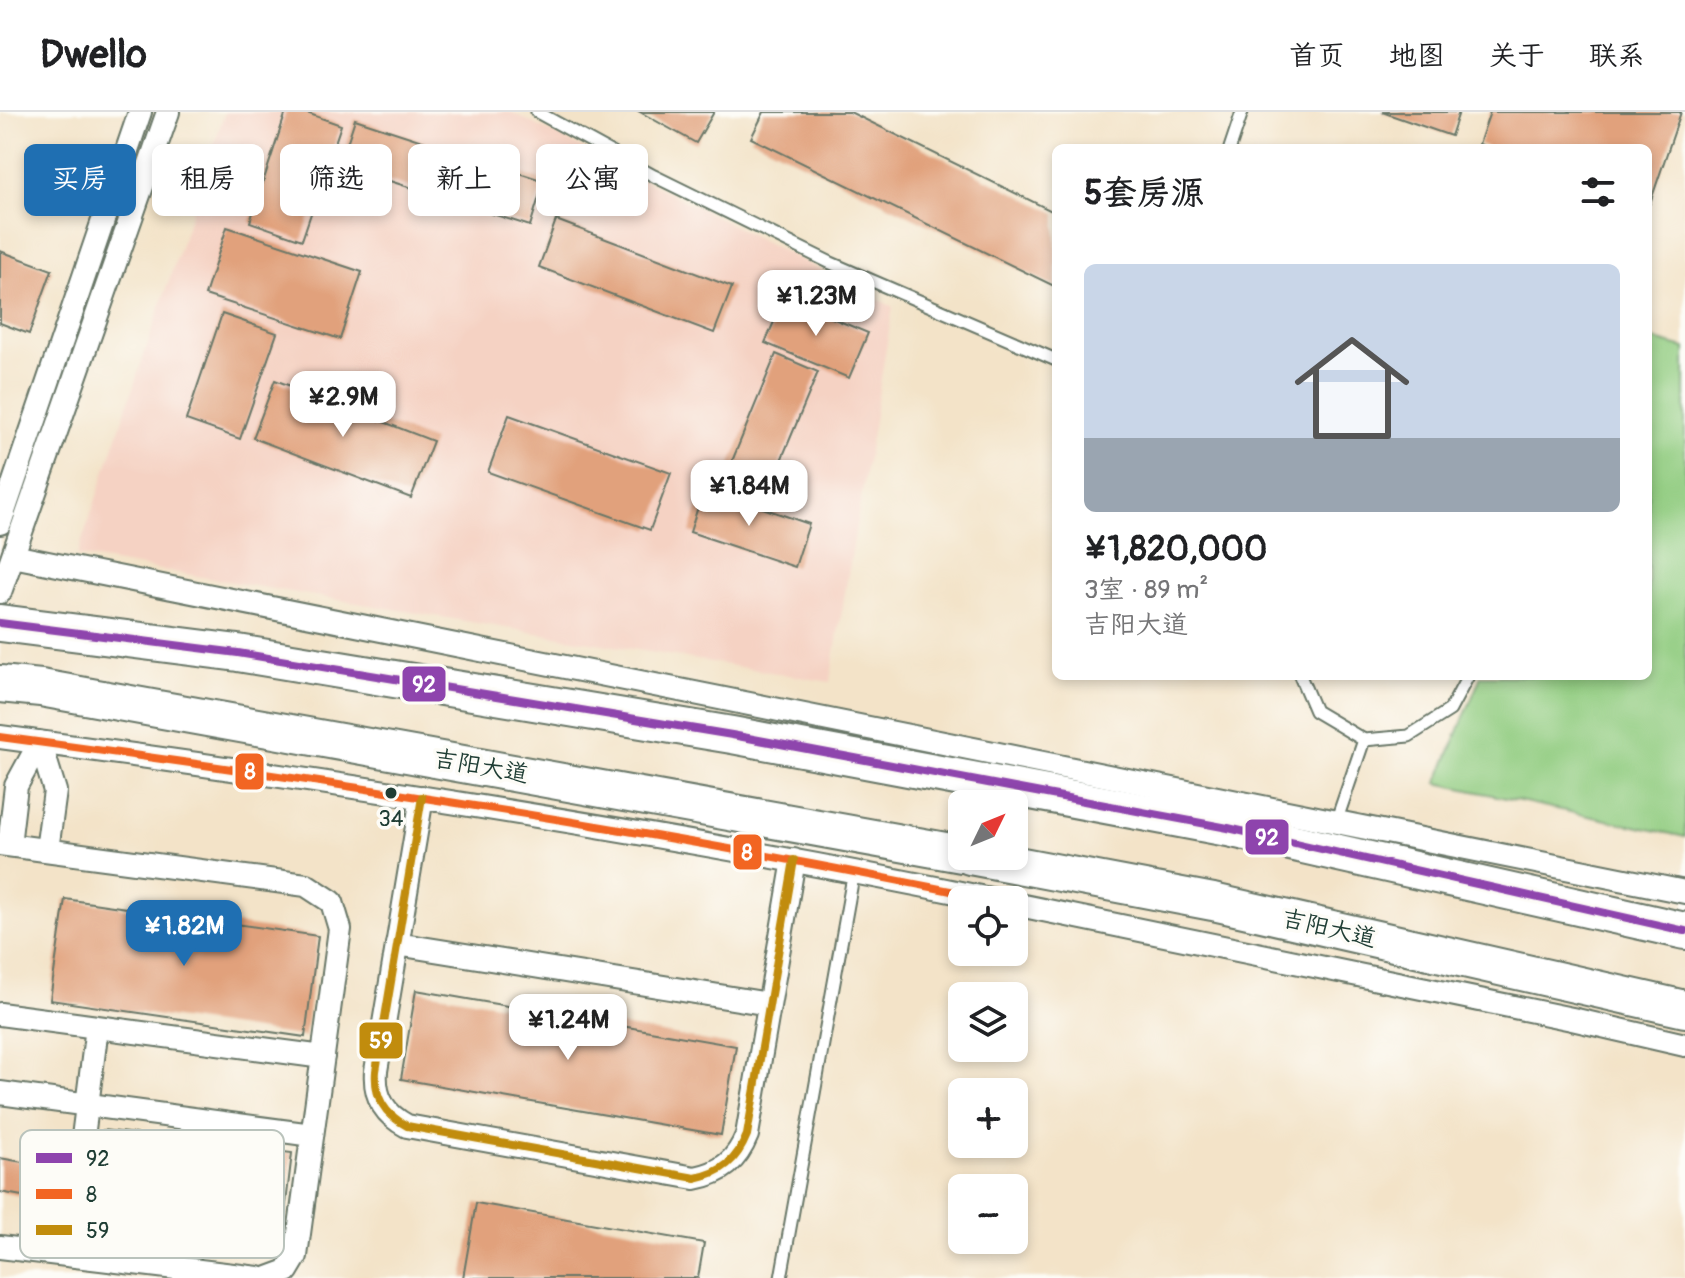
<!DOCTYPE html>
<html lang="zh">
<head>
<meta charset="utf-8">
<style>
	body { margin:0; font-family:Pangolin,"LXGW WenKai TC",sans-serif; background:#f2f2f2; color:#202124; height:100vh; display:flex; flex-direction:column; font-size:30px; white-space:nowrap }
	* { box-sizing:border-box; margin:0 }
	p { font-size:26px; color:#757577 }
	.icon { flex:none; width:44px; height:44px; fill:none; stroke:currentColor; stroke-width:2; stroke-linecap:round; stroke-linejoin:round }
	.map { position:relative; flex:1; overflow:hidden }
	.side { position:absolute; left:1052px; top:32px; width:600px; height:536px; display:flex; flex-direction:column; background:#fff; border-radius:12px; box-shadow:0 4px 12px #0003 }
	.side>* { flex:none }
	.banner { position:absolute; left:24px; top:32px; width:760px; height:72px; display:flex; gap:16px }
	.needle { width:52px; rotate:47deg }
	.buttons { position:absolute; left:948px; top:678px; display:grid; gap:16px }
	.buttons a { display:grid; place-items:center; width:80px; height:80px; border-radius:12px; background:#fff; box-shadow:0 4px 12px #0003; font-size:40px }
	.price { position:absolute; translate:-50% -68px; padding:0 18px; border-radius:16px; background:#fff; color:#222; font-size:26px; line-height:52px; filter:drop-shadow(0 2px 4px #0008) }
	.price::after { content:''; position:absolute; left:50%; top:48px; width:24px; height:18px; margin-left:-12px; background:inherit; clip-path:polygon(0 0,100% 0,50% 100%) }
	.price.on { background:#1f6fb2; color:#fff }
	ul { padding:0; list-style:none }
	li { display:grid; align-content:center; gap:16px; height:424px; padding:0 32px }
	li span { display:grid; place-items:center; height:248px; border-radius:12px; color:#555 }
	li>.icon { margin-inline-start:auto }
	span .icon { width:144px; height:144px; fill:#fffc; stroke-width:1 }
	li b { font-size:34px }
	h2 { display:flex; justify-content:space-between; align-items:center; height:96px; padding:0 32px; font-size:34px }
	.chip { padding:0 28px; border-radius:12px; background:#fff; box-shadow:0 4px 12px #0003; font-size:28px; line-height:72px }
	.chip.on { background:#1f6fb2; color:#fff }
	header { display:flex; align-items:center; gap:48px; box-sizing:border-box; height:112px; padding:0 40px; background:#fff; border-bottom:2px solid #e0e0e0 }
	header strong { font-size:38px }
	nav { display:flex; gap:44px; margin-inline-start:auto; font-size:28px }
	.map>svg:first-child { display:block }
	.built { fill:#f5d2c3 }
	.green { fill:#91cc80; stroke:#58845a; stroke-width:2 }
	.building { fill:#e1a17c }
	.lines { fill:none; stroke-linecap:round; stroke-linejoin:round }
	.service-casing { stroke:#697768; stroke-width:15 }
	.minor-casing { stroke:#697768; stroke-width:26 }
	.trunk-casing { stroke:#697768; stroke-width:40 }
	.service { stroke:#fff; stroke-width:11 }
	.minor { stroke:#fff; stroke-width:22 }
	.trunk { stroke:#fff; stroke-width:36 }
	.bus-1-casing { stroke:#fdfcf7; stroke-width:14 }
	.bus-2-casing { stroke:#fdfcf7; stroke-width:14 }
	.bus-3-casing { stroke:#fdfcf7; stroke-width:14 }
	.bus-1 { stroke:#8e44ad; stroke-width:8 }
	.bus-2 { stroke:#f26522; stroke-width:8 }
	.bus-3 { stroke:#c18c0d; stroke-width:8 }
	.bus-dot { fill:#1f3d34; stroke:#fdfcf7; stroke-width:3 }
	.labels { text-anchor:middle; stroke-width:7; stroke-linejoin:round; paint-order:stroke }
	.bus-label { font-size:22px; fill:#1f3d34; stroke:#fdfcf7 }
	.street-label { font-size:24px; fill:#1f3d34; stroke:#fdfcf7 }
	.key { fill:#fdfcf7; stroke:#bac3bc; stroke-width:2 }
	.key-label { font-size:22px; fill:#1f3d34 }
	.line-badge { stroke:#fdfcf7; stroke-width:3 }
	.badge-label { font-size:22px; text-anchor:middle; font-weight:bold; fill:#fff }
</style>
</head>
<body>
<header>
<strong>Dwello</strong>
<nav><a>首页</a><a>地图</a><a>关于</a><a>联系</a></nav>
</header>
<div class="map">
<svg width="1685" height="1166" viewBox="0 0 1685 1166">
	<rect width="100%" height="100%" fill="#fdfcf7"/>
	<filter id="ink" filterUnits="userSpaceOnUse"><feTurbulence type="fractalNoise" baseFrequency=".0125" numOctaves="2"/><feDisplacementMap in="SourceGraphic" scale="16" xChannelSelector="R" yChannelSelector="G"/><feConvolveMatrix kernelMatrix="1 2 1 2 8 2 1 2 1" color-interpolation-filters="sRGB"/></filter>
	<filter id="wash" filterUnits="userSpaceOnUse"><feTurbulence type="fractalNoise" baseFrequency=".006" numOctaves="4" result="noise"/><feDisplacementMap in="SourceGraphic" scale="32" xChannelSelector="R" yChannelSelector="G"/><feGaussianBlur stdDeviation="1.8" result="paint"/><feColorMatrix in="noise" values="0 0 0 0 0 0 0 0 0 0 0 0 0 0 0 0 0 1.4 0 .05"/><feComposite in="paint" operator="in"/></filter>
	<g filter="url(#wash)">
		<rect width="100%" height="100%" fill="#f3e3c8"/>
		<path class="built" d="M 225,0 L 511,0 L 893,195 L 830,570 L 77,444 Z"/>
		<path class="green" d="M 1648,226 L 1685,236 L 1685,725 L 1437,671 L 1481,564 L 1648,564 Z"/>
		<g id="blocks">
			<path class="building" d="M 286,0 L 304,0 L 341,13 L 302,128 L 250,110 Z
				M 640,0 L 714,0 L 696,31 Z
				M 764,0 L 850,0 L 1056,101 L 1056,175 L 751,26 Z
				M 1382,0 L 1459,0 L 1451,24 Z
				M 1490,0 L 1681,0 L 1650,91 L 1648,90 L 1648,36 L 1490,36 L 1479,32 Z
				M 355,7 L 544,69 L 530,114 L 340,53 Z
				M 556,108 L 732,175 L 714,221 L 539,155 Z
				M 227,115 L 362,160 L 340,227 L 205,183 Z
				M 0,139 L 52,158 L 29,222 L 0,211 Z
				M 784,186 L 868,221 L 849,266 L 765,231 Z
				M 222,202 L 277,221 L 240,327 L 186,308 Z
				M 776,242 L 818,260 L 762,394 L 721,376 Z
				M 275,268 L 433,329 L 411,386 L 253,326 Z
				M 509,303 L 671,361 L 650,418 L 488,360 Z
				M 704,376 L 809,412 L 795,455 L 690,420 Z
				M 65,787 L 318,824 L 305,925 L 50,888 Z
				M 416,878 L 736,934 L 721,1023 L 401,967 Z
				M 103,1018 L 292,1041 L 280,1142 L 91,1120 Z
				M 0,1046 L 39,1053 L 33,1086 L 0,1080 Z
				M 476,1091 L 704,1131 L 698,1166 L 463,1166 Z"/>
		</g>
	</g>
	<g filter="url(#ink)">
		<use href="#blocks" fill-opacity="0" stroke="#697768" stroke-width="2"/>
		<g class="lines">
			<g class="service-casing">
				<path id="service" d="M 537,0 L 654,64 L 831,151 L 1056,248
					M 1230,36 L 1242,0
					M 1300,564 L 1315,599 L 1364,628 L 1409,624 L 1450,598 L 1468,564
					M 1336,710 L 1364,628
					M 781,1166 L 854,759"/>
			</g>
			<g class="minor-casing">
				<path id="minor" d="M 0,411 L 140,0
					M 13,444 L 1685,780
					M 0,480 L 168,0
					M 0,625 C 333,669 665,720 995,788
					M 422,685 L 376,959 C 374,985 384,1002 407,1014 L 695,1066 C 722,1061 737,1048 747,1023 L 794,748
					M 0,732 L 306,773 L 332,790 L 340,817 L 296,1144 L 287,1159 L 268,1166
					M 9,733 L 16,674 L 40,630 L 55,679 L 47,738
					M 1014,792 L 1572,907 L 1685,933
					M 397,832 L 769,892
					M 0,902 L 323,945
					M 0,981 L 312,1023
					M 0,1135 L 258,1166
					M 68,1143 L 97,915"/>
			</g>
			<g class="trunk-casing">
				<path id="trunk" d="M 0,511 L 238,541 L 732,623 L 1228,716 L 1685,819
					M 0,572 L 41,576 L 962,742
					M 970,744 L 1213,790 L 1685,897"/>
			</g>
			<use href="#service" class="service"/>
			<use href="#minor" class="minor"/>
			<use href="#trunk" class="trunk"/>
			<g class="bus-1-casing">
				<path id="bus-1" d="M 0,511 L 238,541 L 732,623 L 1228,716 L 1685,819"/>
			</g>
			<g class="bus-2-casing">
				<path id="bus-2" d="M 0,625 C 333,669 665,720 995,788"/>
			</g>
			<g class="bus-3-casing">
				<path id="bus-3" d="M 422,685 L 376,959 C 374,985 384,1002 407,1014 L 695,1066 C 722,1061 737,1048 747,1023 L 794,748"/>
			</g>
			<use href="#bus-1" class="bus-1"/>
			<use href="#bus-2" class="bus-2"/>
			<use href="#bus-3" class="bus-3"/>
		</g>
	</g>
	<circle class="bus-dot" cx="391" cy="681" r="7"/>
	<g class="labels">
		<g class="bus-label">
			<text x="391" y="714">34</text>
		</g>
		<g class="street-label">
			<text transform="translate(481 654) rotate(10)" y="8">吉阳大道</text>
			<text transform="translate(1329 816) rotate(13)" y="8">吉阳大道</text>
		</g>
	</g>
	<rect x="20" y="1018" width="264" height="128" rx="12" class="key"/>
	<rect x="36" y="1041" width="36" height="10" fill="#8e44ad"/>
	<rect x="36" y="1077" width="36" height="10" fill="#f26522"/>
	<rect x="36" y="1113" width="36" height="10" fill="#c18c0d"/>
	<g class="key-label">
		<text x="86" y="1054">92</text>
		<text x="86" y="1090">8</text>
		<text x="86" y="1126">59</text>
	</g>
	<g class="line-badge">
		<rect x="401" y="553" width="46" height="38" rx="8" fill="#8e44ad"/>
		<rect x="234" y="640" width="31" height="39" rx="8" fill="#f26522"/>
		<rect x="1244" y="706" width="46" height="38" rx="8" fill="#8e44ad"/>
		<rect x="732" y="721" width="31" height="38" rx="8" fill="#f26522"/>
		<rect x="358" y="909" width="46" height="39" rx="8" fill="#c18c0d"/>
	</g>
	<g class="badge-label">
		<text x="424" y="580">92</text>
		<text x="250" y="667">8</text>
		<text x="1267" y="733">92</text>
		<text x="747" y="748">8</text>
		<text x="381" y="936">59</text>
	</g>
</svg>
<div class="buttons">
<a><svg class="needle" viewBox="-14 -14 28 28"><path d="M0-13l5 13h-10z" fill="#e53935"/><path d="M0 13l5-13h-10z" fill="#757577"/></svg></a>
<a><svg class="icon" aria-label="locate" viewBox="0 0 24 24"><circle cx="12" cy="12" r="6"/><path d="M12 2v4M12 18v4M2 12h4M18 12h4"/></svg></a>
<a><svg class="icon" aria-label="layers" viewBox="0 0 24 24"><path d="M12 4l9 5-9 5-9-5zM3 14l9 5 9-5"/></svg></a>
<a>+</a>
<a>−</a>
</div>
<b class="price" style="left:816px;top:226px">¥1.23M</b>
<b class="price" style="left:343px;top:327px">¥2.9M</b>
<b class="price" style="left:749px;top:416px">¥1.84M</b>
<b class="price on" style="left:184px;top:856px">¥1.82M</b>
<b class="price" style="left:568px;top:950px">¥1.24M</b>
<div class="banner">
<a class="chip on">买房</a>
<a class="chip">租房</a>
<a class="chip">筛选</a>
<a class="chip">新上</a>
<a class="chip">公寓</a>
</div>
<section class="side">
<h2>5套房源<svg class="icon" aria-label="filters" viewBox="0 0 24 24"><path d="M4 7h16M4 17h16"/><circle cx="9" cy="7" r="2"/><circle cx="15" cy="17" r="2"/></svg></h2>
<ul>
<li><span style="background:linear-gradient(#c9d6e8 70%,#9aa5b1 0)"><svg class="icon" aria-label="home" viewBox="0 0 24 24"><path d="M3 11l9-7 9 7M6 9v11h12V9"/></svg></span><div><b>¥1,820,000</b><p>3室 · 89 m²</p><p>吉阳大道</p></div></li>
</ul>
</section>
</div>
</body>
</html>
